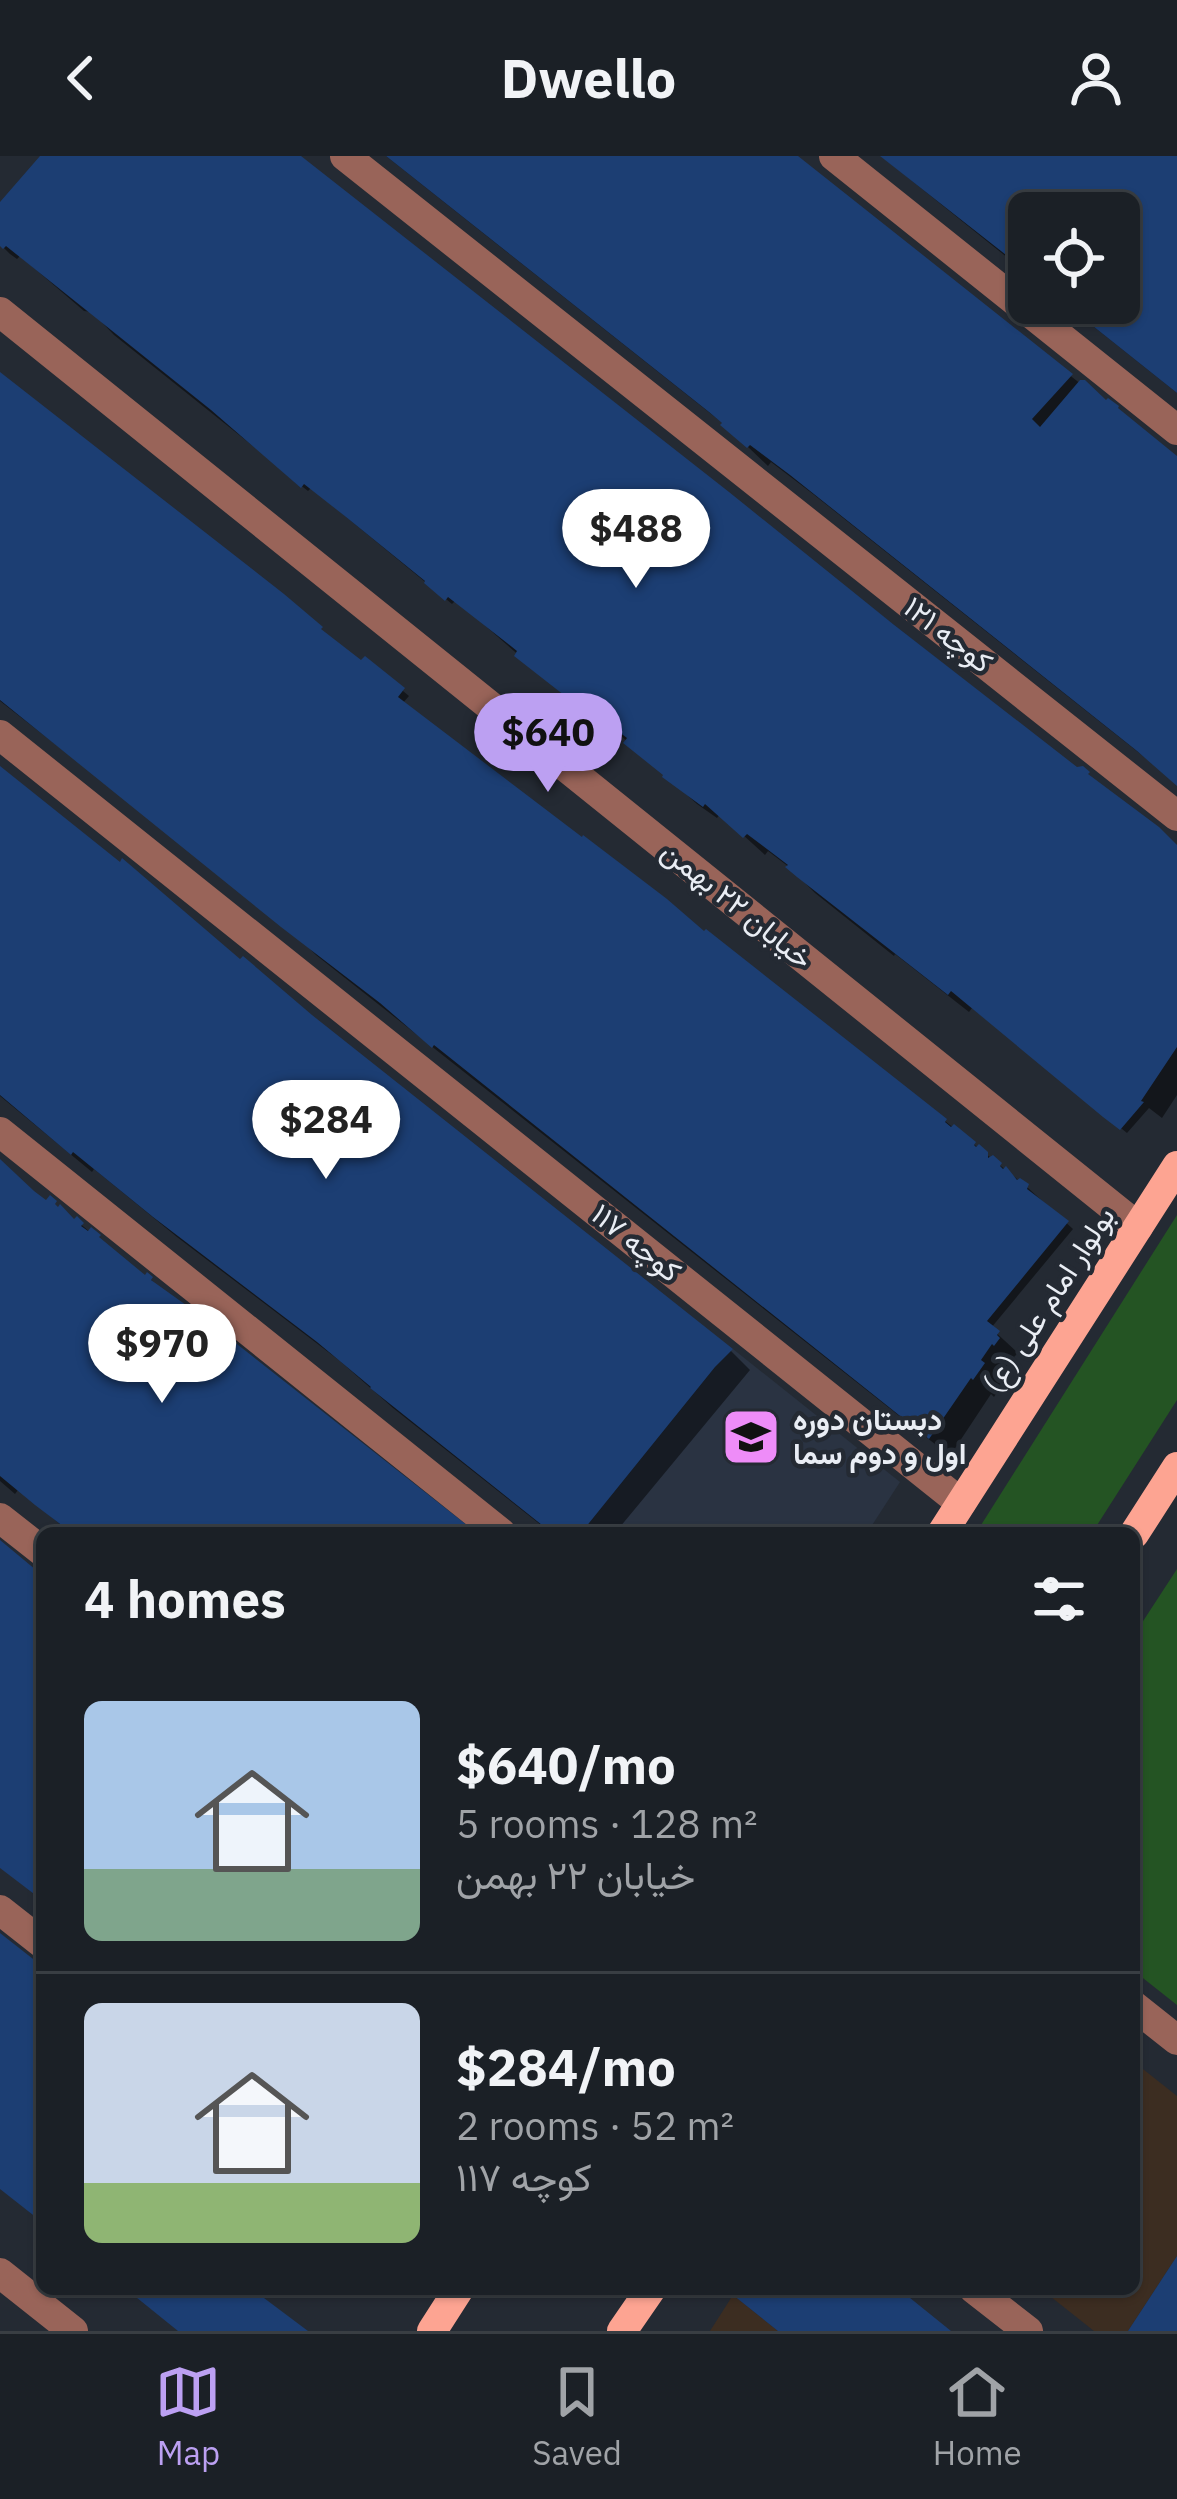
<!DOCTYPE html>
<html lang="en">
<head>
<meta charset="utf-8">
<style>
	body { margin:0; font-family:"IBM Plex Sans",Vazirmatn,sans-serif; background:#24282e; color:#f1f3f6; height:100vh; display:flex; flex-direction:column; font-size:45px; white-space:nowrap }
	* { box-sizing:border-box; margin:0 }
	p { font-size:39px; color:#a0a3a7 }
	.icon { flex:none; width:66px; height:66px; fill:none; stroke:currentColor; stroke-width:2; stroke-linecap:round; stroke-linejoin:round }
	.map { position:relative; flex:1; overflow:hidden }
	.panel { position:absolute; left:36px; top:1371px; width:1104px; height:768px; display:flex; flex-direction:column; background:#1b2026; border-radius:18px; box-shadow:0 3px 9px #0004,0 0 0 3px #393e43 }
	.panel>* { flex:none }
	.controls { position:absolute; left:1008px; top:36px; display:grid; gap:24px }
	.controls a { display:grid; place-items:center; width:132px; height:132px; border-radius:18px; background:#1b2026; box-shadow:0 3px 9px #0004,0 0 0 3px #393e43; font-size:60px }
	.price { position:absolute; translate:-50% -102px; padding:0 27px; border-radius:42px; background:#fff; color:#222; font-size:39px; line-height:78px; filter:drop-shadow(0 3px 6px #0008) }
	.price::after { content:''; position:absolute; left:50%; top:72px; width:36px; height:27px; margin-left:-18px; background:inherit; clip-path:polygon(0 0,100% 0,50% 100%) }
	.price.active { background:#bca0f2; color:#111 }
	ul { padding:0; list-style:none }
	li { display:flex; align-items:center; gap:36px; height:300px; padding:0 48px }
	li+li { border-top:3px solid #393e43 }
	li span { display:grid; place-items:center; flex:none; width:336px; height:240px; border-radius:18px; color:#555 }
	li>.icon { margin-inline-start:auto }
	span .icon { width:144px; height:144px; fill:#fffc; stroke-width:1 }
	li b { font-size:51px }
	h2 { display:flex; justify-content:space-between; align-items:center; height:144px; padding:0 48px; font-size:51px }
	header { display:flex; justify-content:space-between; align-items:center; height:156px; padding:0 48px; background:#1b2026; font-size:54px; font-weight:700 }
	.menu { display:flex; justify-content:space-around; align-items:center; height:168px; border-top:3px solid #393e43; background:#1b2026; font-size:33px; color:#a0a3a7 }
	.menu a { display:grid; justify-items:center; gap:6px }
	.menu .active { color:#bca0f2 }
	.map>svg:first-child { display:block }
	.industrial { fill:#3c2d21 }
	.built { fill:#2a3342 }
	.green { fill:#245423 }
	.shadow { fill:#0007; fill-rule:evenodd }
	.building { fill:#1c3e73 }
	.lines { fill:none; stroke-linecap:round; stroke-linejoin:round }
	.minor { stroke:#996459; stroke-width:30 }
	.major { stroke:#fda492; stroke-width:30 }
	.labels { text-anchor:middle; stroke-width:9; stroke-linejoin:round; paint-order:stroke }
	.street-label { font-size:30px; fill:#e9edf4; stroke:#242a33 }
	.poi-label { font-size:30px; font-weight:bold; fill:#e9edf4; stroke:#242a33; text-anchor:start }
</style>
</head>
<body>
<header><svg class="icon" aria-label="back" viewBox="0 0 24 24"><path d="M15 5l-7 7 7 7"/></svg>Dwello<svg class="icon" aria-label="person" viewBox="0 0 24 24"><circle cx="12" cy="8" r="4"/><path d="M4 21q1-7 8-7t8 7"/></svg></header>
<div class="map">
<svg width="1177" height="2175" viewBox="0 0 1177 2175">
	<rect width="100%" height="100%" fill="#242a33"/>
	<path class="industrial" d="M 1134,1906 L 1177,1940 L 1177,2100 L 1128,2175 L 1094,2175 L 1041,2133 L 1134,2133 Z
		M 733,2139 L 778,2175 L 710,2175 Z"/>
	<path class="built" d="M 733,1193 L 900,1326 L 867,1377 L 581,1377 L 715,1211 Z"/>
	<path class="green" d="M 1177,1059 L 1177,1244 L 1092,1377 L 976,1377 Z
		M 1177,1413 L 1177,1849 L 1134,1815 L 1134,1479 Z"/>
	<path class="shadow" d="M 44,0 L 296,0 L 1177,691 L 1177,939 L 1162,962 L 1149,952 L 1127,977 L 972,852 L 969,856 L 895,798 L 894,800 L 815,737 L 789,711 L 768,695 L 765,699 L 720,658 L 717,662 L 697,648 L 600,561 L 597,565 L 566,541 L 456,444 L 452,448 L 311,332 L 308,335 L 299,328 L 298,329 L 263,298 L 114,179 L 92,156 L 84,155 L 20,100 L 17,103 L 10,98 L 0,88 L 0,51 ZM 616,521 L 588,553 L 583,549 Z
		M 386,0 L 792,0 L 1177,304 L 1177,627 L 813,338 L 771,306 L 768,310 L 725,269 Z
		M 881,0 L 1177,0 L 1177,237 L 1064,147 L 1119,147 L 1119,57 L 1029,57 L 1029,119 Z
		M 0,220 L 362,508 L 365,505 L 403,535 L 409,540 L 402,548 L 945,965 L 1027,1031 L 1073,1073 L 991,1172 L 1018,1197 L 1014,1201 L 1017,1204 L 1015,1207 L 1013,1205 L 999,1225 L 1002,1229 L 994,1241 L 991,1238 L 950,1300 L 316,799 L 284,767 L 0,545 Z
		M 0,613 L 731,1195 L 750,1214 L 615,1377 L 551,1377 L 393,1252 L 340,1205 L 177,1081 L 94,1013 L 92,1016 L 0,940 Z
		M 0,1006 L 47,1048 L 50,1044 L 74,1067 L 77,1065 L 145,1123 L 147,1120 L 166,1138 L 472,1377 L 71,1377 L 18,1334 L 15,1338 L 0,1325 Z
		M 127,2133 L 271,2133 L 261,2144 L 302,2175 L 179,2175 Z"/>
	<path class="building" d="M 40,0 L 301,0 L 729,336 L 893,468 L 1077,611 L 1083,610 L 1090,616 L 1088,618 L 1159,671 L 1177,689 L 1177,891 L 1141,945 L 1144,946 L 1120,974 L 1103,961 L 951,835 L 948,839 L 797,721 L 785,711 L 788,709 L 747,678 L 743,682 L 705,648 L 703,651 L 662,621 L 663,619 L 623,587 L 627,582 L 615,573 L 586,551 L 583,554 L 514,500 L 517,495 L 507,487 L 448,441 L 445,445 L 424,427 L 425,425 L 346,361 L 304,328 L 301,332 L 211,254 L 6,90 L 3,93 L 0,90 L 0,46 Z
		M 386,0 L 798,0 L 1073,218 L 1032,263 L 1040,271 L 1080,224 L 1085,224 L 1106,244 L 1108,242 L 1119,250 L 1118,252 L 1177,300 L 1177,630 L 1137,595 L 790,319 L 750,289 L 747,292 L 720,269 L 722,267 L 709,256 Z
		M 880,0 L 1177,0 L 1177,237 L 1064,147 L 1119,147 L 1119,57 L 1029,57 L 1029,117 Z
		M 0,216 L 284,438 L 323,471 L 321,473 L 361,504 L 365,500 L 405,532 L 398,541 L 582,681 L 583,679 L 667,743 L 704,775 L 706,773 L 947,963 L 945,966 L 951,971 L 954,968 L 976,986 L 974,989 L 976,991 L 979,988 L 988,996 L 988,1002 L 993,999 L 1002,1007 L 1000,1010 L 1003,1013 L 1006,1010 L 1017,1024 L 1020,1022 L 1029,1028 L 1027,1033 L 1069,1065 L 987,1165 L 1000,1175 L 997,1179 L 1000,1182 L 994,1190 L 992,1188 L 981,1204 L 985,1207 L 973,1224 L 971,1222 L 929,1283 L 434,889 L 432,892 L 380,847 L 281,771 L 0,544 Z
		M 0,610 L 120,706 L 122,702 L 240,803 L 243,800 L 312,859 L 733,1193 L 715,1211 L 581,1377 L 552,1377 L 370,1232 L 371,1231 L 317,1186 L 153,1061 L 73,996 L 71,999 L 0,939 Z
		M 0,1003 L 34,1035 L 46,1044 L 50,1039 L 57,1045 L 55,1048 L 58,1051 L 60,1048 L 74,1063 L 77,1060 L 84,1067 L 81,1070 L 88,1075 L 91,1071 L 101,1079 L 99,1081 L 145,1119 L 147,1116 L 153,1121 L 151,1124 L 200,1159 L 477,1377 L 72,1377 L 35,1349 L 0,1320 Z
		M 0,1384 L 42,1419 L 42,1744 L 0,1712 Z
		M 0,1777 L 42,1810 L 42,2066 L 0,2033 Z
		M 1177,2100 L 1177,2175 L 1128,2175 L 1147,2146 Z
		M 126,2133 L 252,2133 L 308,2175 L 178,2175 Z
		M 737,2133 L 899,2133 L 951,2175 L 778,2175 L 733,2139 Z"/>
	<g class="lines">
		<path class="minor" d="M 345,0 L 1177,660
			M 834,0 L 1177,274
			M 0,156 L 1138,1071
			M 0,579 L 961,1347
			M 0,976 L 501,1377
			M 0,1362 L 42,1395
			M 0,1754 L 42,1787
			M 1134,1850 L 1177,1884
			M 0,2117 L 73,2175
			M 974,2133 L 1028,2175"/>
		<path class="major" d="M 942,1377 L 1177,1010
			M 1134,1378 L 1177,1311
			M 432,2175 L 459,2133
			M 622,2175 L 651,2133"/>
	</g>
	<defs>
		<g id="school-square" transform="scale(3)"><rect x="-9" y="-9" width="18" height="18" rx="4" fill="#ee8cf8" stroke="#242a33"/><path d="M0-5L7-2L0 1L-7-2ZM-4 1L0 2.5L4 1V4Q0 6-4 4Z" fill="#111"/></g>
	</defs>
	<g fill-rule="evenodd">
		<use href="#school-square" x="751" y="1281"/>
	</g>
	<g class="labels">
		<g class="street-label">
			<text transform="translate(948 479) rotate(38)" y="10">کوچه ۱۲۱</text>
			<text transform="translate(737 749) rotate(39)" y="10">خیابان ۲۲ بهمن</text>
			<text transform="translate(636 1087) rotate(39)" y="10">کوچه ۱۱۷</text>
			<text transform="translate(1049 1144) rotate(-57)" y="10">بولوار امام علی (ع)</text>
		</g>
		<g class="poi-label">
			<text x="793" y="1274">دبستان دوره<tspan x="793" dy="34">اول و دوم سما</tspan></text>
		</g>
	</g>
</svg>
<div class="controls">
<a><svg class="icon" aria-label="locate" viewBox="0 0 24 24"><circle cx="12" cy="12" r="6"/><path d="M12 2v4M12 18v4M2 12h4M18 12h4"/></svg></a>
</div>
<b class="price" style="left:636px;top:435px">$488</b>
<b class="price active" style="left:548px;top:639px">$640</b>
<b class="price" style="left:326px;top:1026px">$284</b>
<b class="price" style="left:162px;top:1250px">$970</b>
<section class="panel">
<h2>4 homes<svg class="icon" aria-label="filters" viewBox="0 0 24 24"><path d="M4 7h16M4 17h16"/><circle cx="9" cy="7" r="2"/><circle cx="15" cy="17" r="2"/></svg></h2>
<ul>
<li><span style="background:linear-gradient(#a9c7e8 70%,#7fa58c 0)"><svg class="icon" aria-label="home" viewBox="0 0 24 24"><path d="M3 11l9-7 9 7M6 9v11h12V9"/></svg></span><div><b>$640/mo</b><p>5 rooms · 128 m²</p><p>خیابان ۲۲ بهمن</p></div></li>
<li><span style="background:linear-gradient(#c9d6e8 75%,#8fb573 0)"><svg class="icon" aria-label="home" viewBox="0 0 24 24"><path d="M3 11l9-7 9 7M6 9v11h12V9"/></svg></span><div><b>$284/mo</b><p>2 rooms · 52 m²</p><p>کوچه ۱۱۷</p></div></li>
</ul>
</section>
</div>
<nav class="menu">
<a class="active"><svg class="icon" aria-label="map" viewBox="0 0 24 24"><path d="M3 6l6-2 6 2 6-2v14l-6 2-6-2-6 2zM9 4v14M15 6v14"/></svg>Map</a>
<a><svg class="icon" aria-label="saved" viewBox="0 0 24 24"><path d="M7 4h10v16l-5-4-5 4z"/></svg>Saved</a>
<a><svg class="icon" aria-label="home" viewBox="0 0 24 24"><path d="M3 11l9-7 9 7M6 9v11h12V9"/></svg>Home</a>
</nav>
</body>
</html>
